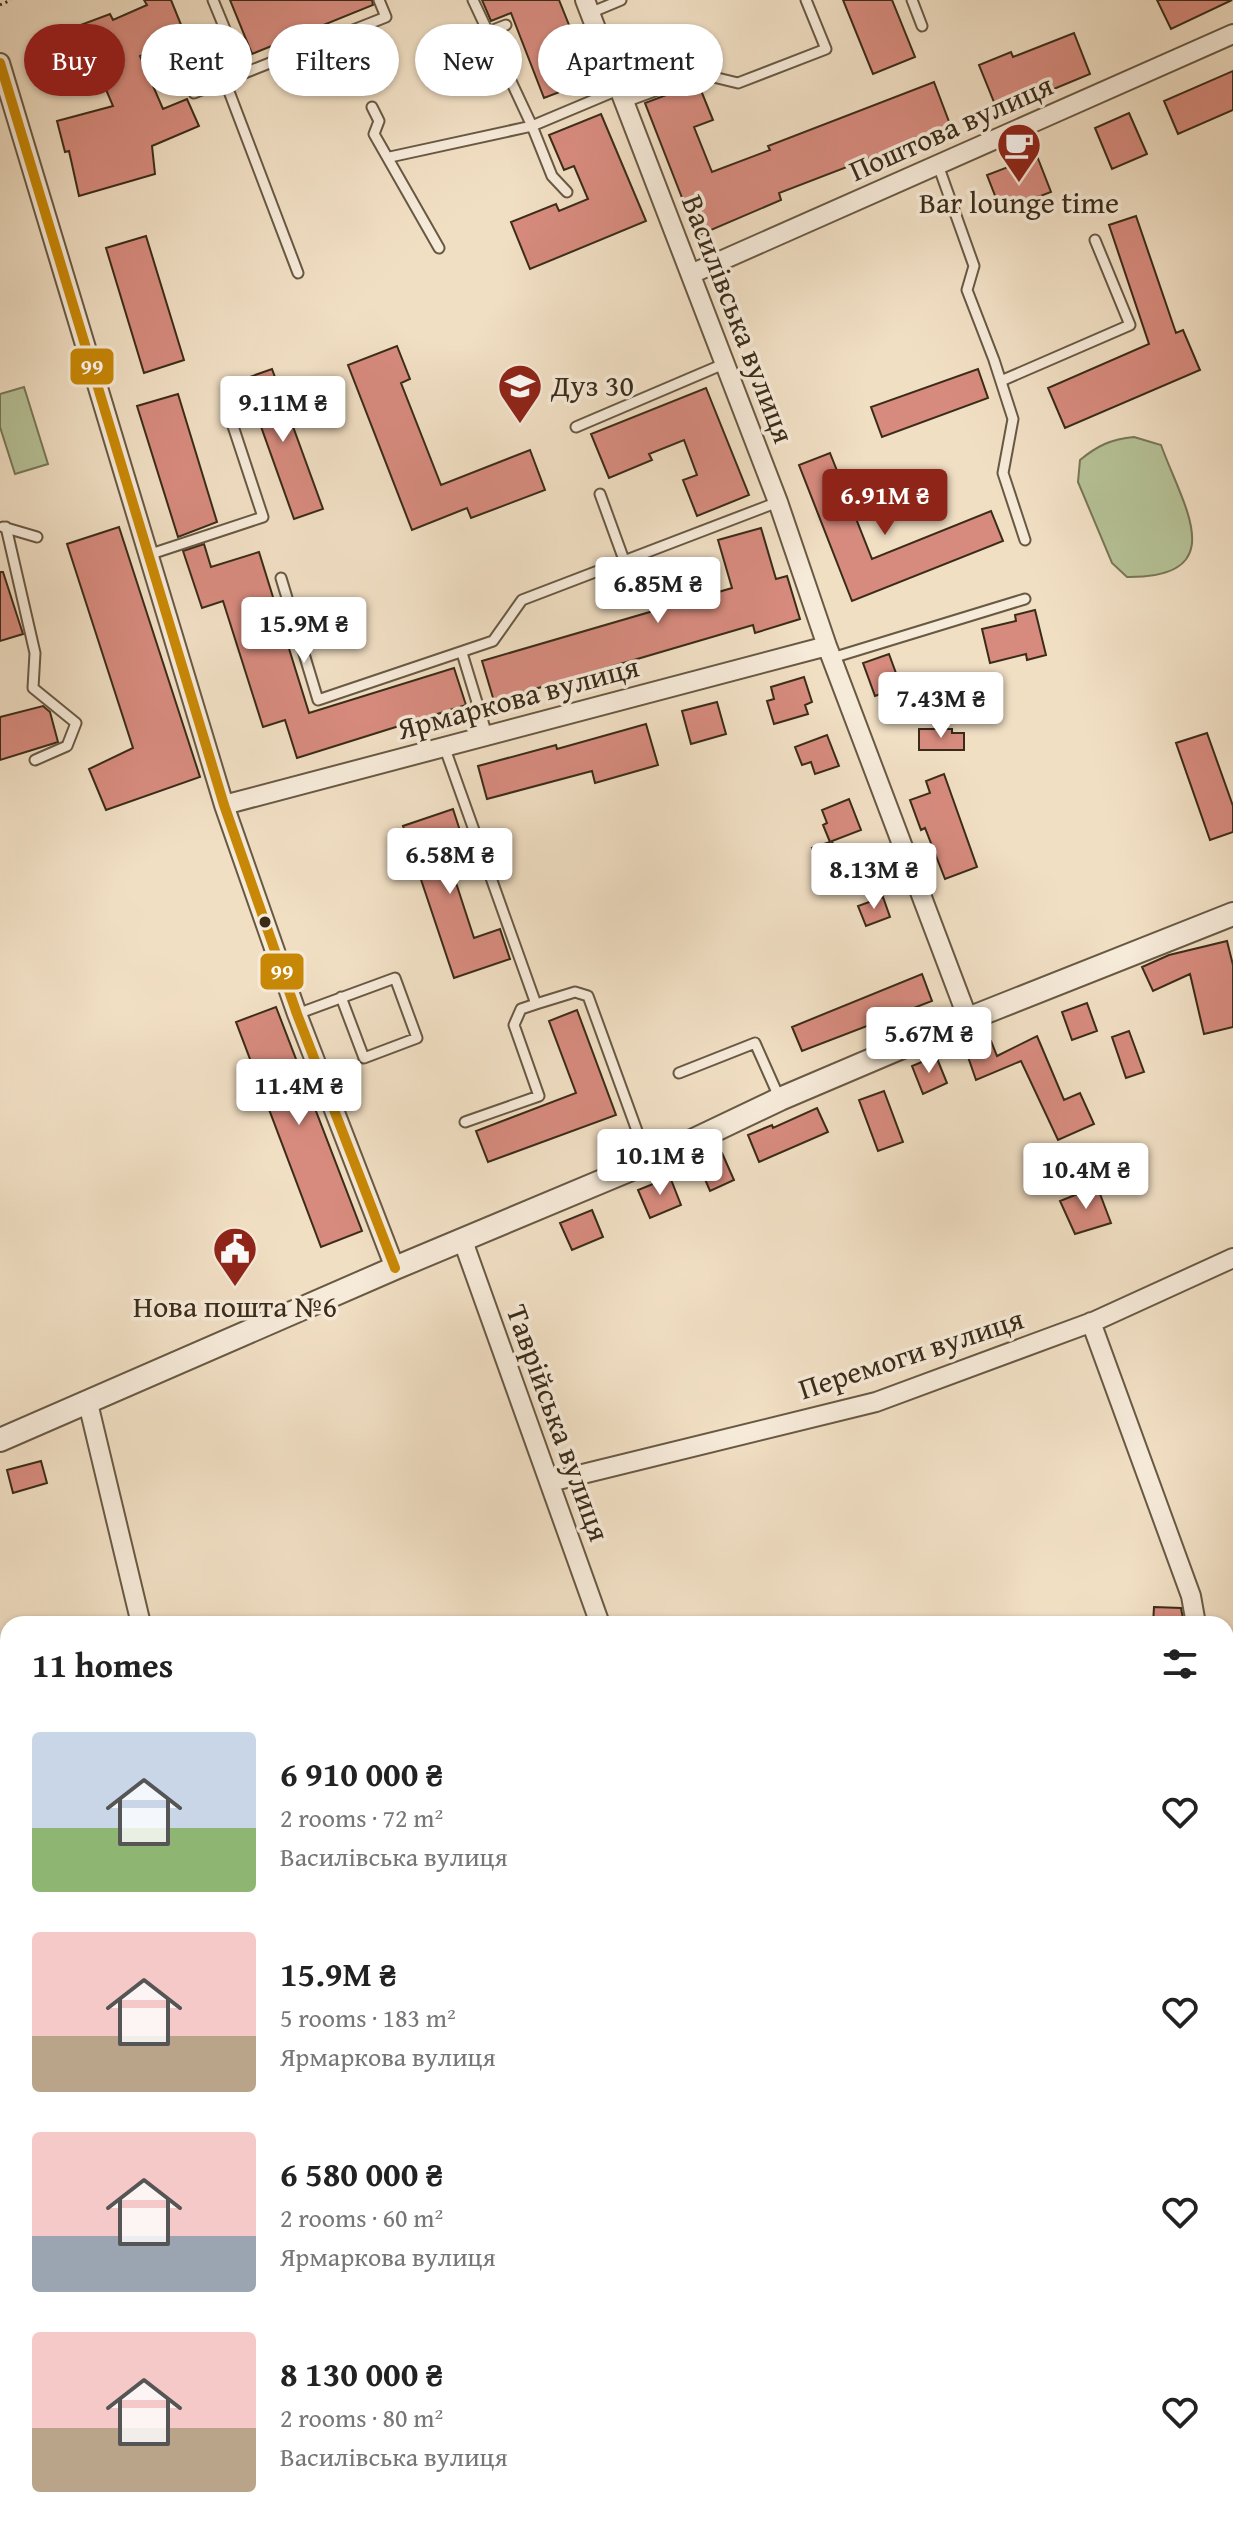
<!DOCTYPE html>
<html lang="en">
<head>
<meta charset="utf-8">
<style>
	body { margin:0; font-family:"Gentium Book Plus",serif; background:#f6f6f6; color:#222; height:100vh; display:flex; flex-direction:column; font-size:30px; white-space:nowrap }
	* { box-sizing:border-box; margin:0 }
	p { font-size:26px; color:#767676 }
	.icon { flex:none; width:44px; height:44px; fill:none; stroke:currentColor; stroke-width:2; stroke-linecap:round; stroke-linejoin:round }
	.map { position:relative; flex:1; overflow:hidden }
	.side { position:absolute; left:0px; top:1616px; width:1234px; height:912px; display:flex; flex-direction:column; background:#fff; border-radius:24px 24px 0 0; box-shadow:0 2px 6px #0004 }
	.side>* { flex:none }
	.guide { position:absolute; left:24px; top:24px; width:800px; height:72px; display:flex; gap:16px }
	.price { position:absolute; translate:-50% -68px; padding:0 18px; border-radius:8px; background:#fff; color:#222; font-size:26px; line-height:52px; filter:drop-shadow(0 2px 4px #0008) }
	.price::after { content:''; position:absolute; left:50%; top:48px; width:24px; height:18px; margin-left:-12px; background:inherit; clip-path:polygon(0 0,100% 0,50% 100%) }
	.price.selected { background:#8f2418; color:#fff }
	ul { padding:0; list-style:none }
	li { display:flex; align-items:center; gap:24px; height:200px; padding:0 32px }
	li span { display:grid; place-items:center; flex:none; width:224px; height:160px; border-radius:8px; color:#555 }
	li>.icon { margin-inline-start:auto }
	span .icon { width:96px; height:96px; fill:#fffc; stroke-width:1 }
	li b { font-size:34px }
	h2 { display:flex; justify-content:space-between; align-items:center; height:96px; padding:0 32px; font-size:34px }
	.pill { padding:0 28px; border-radius:36px; background:#fff; box-shadow:0 2px 6px #0004; font-size:28px; line-height:72px }
	.pill.selected { background:#8f2418; color:#fff }
	.map>svg:first-child { display:block }
	.green { fill:#b6c297; stroke:#787758; stroke-width:2 }
	.building { fill:#d78b7e; stroke:#3a2c18; stroke-width:2 }
	.lines { fill:none; stroke-linecap:round; stroke-linejoin:round }
	.service-casing { stroke:#685943; stroke-width:13 }
	.minor-casing { stroke:#685943; stroke-width:22 }
	.tertiary-casing { stroke:#685943; stroke-width:26 }
	.path { stroke:#3a2c18; stroke-width:3; stroke-dasharray:2 4; stroke-linecap:butt }
	.service { stroke:#f6ead9; stroke-width:9 }
	.minor { stroke:#f6ead9; stroke-width:18 }
	.tertiary { stroke:#f6ead9; stroke-width:22 }
	.bus-1-casing { stroke:#f6ead9; stroke-width:16 }
	.bus-1 { stroke:#c88806; stroke-width:10 }
	.bus-dot { fill:#3a2c18; stroke:#f6ead9; stroke-width:3 }
	.labels { text-anchor:middle; stroke-width:7; stroke-linejoin:round; paint-order:stroke }
	.street-label { font-size:30px; fill:#3a2c18; stroke:#f6ead9 }
	.poi-label { font-size:30px; fill:#3a2c18; stroke:#f6ead9 }
	.line-badge { stroke:#f6ead9; stroke-width:3 }
	.badge-label { font-size:22px; text-anchor:middle; font-weight:bold; fill:#fff }
</style>
</head>
<body>
<div class="map">
<svg width="1233" height="2528" viewBox="0 0 1233 2528">
	<rect width="100%" height="100%" fill="#f1dfc4"/>
	<filter id="stains"><feTurbulence type="fractalNoise" baseFrequency=".0025" numOctaves="4"/><feColorMatrix values="0 0 0 0 .2 0 0 0 0 .09 0 0 0 0 .02 0 0 0 .5 -.17"/></filter>
	<radialGradient id="worn" r=".72"><stop offset=".6" stop-color="#630" stop-opacity="0"/><stop offset="1" stop-color="#630" stop-opacity=".3"/></radialGradient>
	<path class="green" d="M 24,387 L 48,464 L 15,474 L 0,427 L 0,394 Z
		M 1134,437 L 1161,445 C 1183,506 1233,578 1127,577 L 1112,563 L 1078,482 L 1080,460 C 1097,446 1111,439 1134,437 Z"/>
	<path class="building" d="M 144,0 L 171,0 L 186,37 L 140,56 L 163,109 L 187,99 L 199,126 L 152,146 L 155,174 L 79,196 L 69,151 L 65,152 L 57,121 L 113,106 L 96,66 L 49,82 L 35,42 L 110,14 L 113,20 L 147,5 Z
		M 230,0 L 372,0 L 373,5 L 252,54 Z
		M 482,0 L 559,0 L 591,80 L 544,98 L 511,13 L 491,21 Z
		M 843,0 L 892,0 L 915,57 L 873,74 Z
		M 1157,0 L 1232,0 L 1171,29 Z
		M 1074,33 L 1090,74 L 998,112 L 979,65 L 1011,52 L 1013,57 Z
		M 1233,71 L 1233,110 L 1178,134 L 1164,101 Z
		M 934,82 L 951,127 L 779,193 L 781,200 L 697,236 L 645,103 L 698,83 L 713,120 L 694,127 L 712,172 L 770,150 L 768,146 Z
		M 1129,113 L 1147,154 L 1112,169 L 1095,128 Z
		M 601,114 L 646,221 L 530,269 L 511,222 L 556,204 L 559,211 L 588,199 L 574,166 L 564,170 L 549,135 Z
		M 1037,156 L 1051,192 L 1001,211 L 987,175 Z
		M 1136,216 L 1176,333 L 1183,330 L 1200,370 L 1065,428 L 1048,388 L 1149,344 L 1109,225 Z
		M 146,236 L 184,360 L 144,373 L 106,248 Z
		M 397,346 L 410,379 L 401,383 L 441,485 L 530,450 L 545,490 L 471,518 L 467,508 L 412,530 L 348,365 Z
		M 272,369 L 323,509 L 294,519 L 244,379 Z
		M 978,369 L 988,398 L 882,437 L 871,407 Z
		M 706,388 L 749,495 L 697,516 L 683,480 L 697,475 L 684,440 L 649,454 L 652,460 L 609,478 L 591,434 Z
		M 178,394 L 217,522 L 178,537 L 137,406 Z
		M 830,453 L 872,559 L 991,511 L 1003,541 L 852,601 L 799,465 Z
		M 119,527 L 200,777 L 106,810 L 89,769 L 133,748 L 67,544 Z
		M 761,528 L 776,579 L 787,576 L 800,619 L 755,633 L 753,625 L 494,701 L 482,661 L 732,588 L 718,540 Z
		M 204,544 L 211,567 L 259,552 L 309,713 L 454,668 L 466,705 L 297,758 L 285,720 L 263,727 L 223,601 L 202,608 L 183,551 Z
		M 0,572 L 3,572 L 23,634 L 0,641 Z
		M 1035,610 L 1046,655 L 1027,660 L 1026,654 L 990,663 L 982,629 L 1016,621 L 1015,615 Z
		M 889,654 L 901,687 L 875,696 L 863,663 Z
		M 804,677 L 812,702 L 805,705 L 808,714 L 774,724 L 767,701 L 774,699 L 771,687 Z
		M 717,702 L 726,734 L 691,744 L 682,711 Z
		M 43,706 L 50,712 L 58,742 L 0,760 L 0,717 Z
		M 646,724 L 658,765 L 595,783 L 592,771 L 487,799 L 478,766 L 556,745 L 557,749 Z
		M 919,729 L 952,729 L 952,733 L 964,733 L 964,750 L 919,750 Z
		M 1207,733 L 1233,806 L 1233,832 L 1210,840 L 1176,743 Z
		M 827,735 L 839,766 L 815,774 L 811,762 L 802,765 L 795,747 Z
		M 944,774 L 977,867 L 945,879 L 925,828 L 921,830 L 910,800 L 930,793 L 926,781 Z
		M 849,799 L 861,830 L 832,841 L 839,864 L 819,870 L 812,848 L 830,842 L 823,825 L 827,823 L 822,810 Z
		M 453,809 L 463,840 L 444,846 L 474,938 L 500,929 L 510,959 L 454,978 L 403,826 Z
		M 883,897 L 890,917 L 866,926 L 858,906 Z
		M 1227,941 L 1233,965 L 1233,1027 L 1204,1034 L 1190,974 L 1153,991 L 1142,967 L 1169,955 Z
		M 922,974 L 932,1001 L 802,1051 L 792,1027 Z
		M 1087,1003 L 1097,1031 L 1072,1040 L 1062,1012 Z
		M 276,1007 L 362,1231 L 321,1247 L 236,1022 Z
		M 577,1010 L 616,1115 L 488,1162 L 476,1131 L 576,1093 L 549,1021 Z
		M 1129,1031 L 1144,1072 L 1126,1078 L 1112,1037 Z
		M 1037,1036 L 1064,1100 L 1080,1093 L 1094,1124 L 1058,1140 L 1021,1061 L 976,1080 L 966,1051 L 991,1041 L 997,1056 Z
		M 936,1056 L 947,1083 L 923,1094 L 912,1066 Z
		M 884,1091 L 903,1142 L 878,1151 L 859,1100 Z
		M 817,1108 L 828,1132 L 759,1162 L 748,1135 L 772,1125 L 773,1128 Z
		M 722,1153 L 734,1180 L 710,1191 L 698,1163 Z
		M 670,1177 L 681,1205 L 650,1218 L 638,1190 Z
		M 1097,1186 L 1111,1223 L 1075,1234 L 1060,1201 Z
		M 592,1210 L 603,1237 L 572,1250 L 560,1223 Z
		M 41,1461 L 47,1483 L 13,1493 L 7,1470 Z
		M 1154,1607 L 1181,1608 L 1184,1624 L 1153,1624 Z"/>
	<g class="lines">
		<g class="service-casing">
			<path id="service" d="M 213,0 L 243,73
				M 912,0 L 922,26
				M 590,13 L 621,0
				M 488,32 L 506,25
				M 225,81 L 298,273
				M 194,93 L 386,17 L 379,0
				M 625,102 L 701,74 L 738,83 L 826,49 L 806,0
				M 372,107 L 379,121 L 374,134 L 439,248
				M 390,157 L 532,126 L 473,0
				M 938,165 L 974,266 L 967,290 L 994,360 L 1013,419 L 1003,473 L 1025,540
				M 567,192 L 552,176 L 532,126 L 620,89
				M 1001,381 L 1130,325 L 1095,240
				M 576,427 L 726,363
				M 600,494 L 624,560
				M 3,527 L 37,537
				M 6,527 L 35,653 L 33,688 L 76,723 L 67,746 L 35,760
				M 148,555 L 263,517 L 229,414
				M 281,578 L 318,700 L 493,641 L 522,600 L 778,502
				M 462,653 L 487,735
				M 832,658 L 1025,599
				M 444,746 L 536,1004 L 575,992 L 588,996 L 648,1161
				M 297,1014 L 395,978 L 417,1038 L 364,1058 L 341,997
				M 679,1073 L 755,1043 L 779,1097
				M 465,1122 L 539,1096 L 514,1025 L 521,1009 L 536,1004"/>
		</g>
		<g class="minor-casing">
			<path id="minor" d="M 585,0 L 778,502 L 827,646 L 968,1019
				M 0,63 L 224,805 L 297,1014 L 395,1268
				M 691,274 L 1233,34
				M 224,805 L 827,646
				M 463,1241 L 600,1624
				M 1091,1322 L 1191,1596 L 1196,1624
				M 88,1403 L 141,1624
				M 550,1482 L 876,1402 L 1095,1321 L 1233,1258
				M 1226,1677 L 1233,1677
				M 1226,1801 L 1233,1791
				M 1226,1914 L 1233,1919
				M 0,2070 L 8,2065
				M 1226,2277 L 1233,2266
				M 403,2520 L 406,2528
				M 45,2528 L 53,2520
				M 766,2528 L 771,2520
				M 1068,2528 L 1073,2520"/>
		</g>
		<g class="tertiary-casing">
			<path id="tertiary" d="M 0,1440 L 395,1268 L 648,1162 L 780,1099 L 968,1019 L 1233,914"/>
		</g>
		<path class="path" d="M 0,5 L 11,0"/>
		<use href="#service" class="service"/>
		<use href="#minor" class="minor"/>
		<use href="#tertiary" class="tertiary"/>
		<g class="bus-1-casing">
			<path id="bus-1" d="M 0,63 L 224,805 L 297,1014 L 395,1268"/>
		</g>
		<use href="#bus-1" class="bus-1"/>
	</g>
	<defs>
		<g id="cafe-pin" transform="scale(2.3)"><path d="M0 17L-7.5 6A9.5 9.5 0 1 1 7.5 6Z" fill="#8f2418" stroke="#f6ead9"/><path d="M-5.5-4.5H6V0H3Q3 3.5 0 3.5H-2.5Q-5.5 3.5-5.5 0ZM3-3.2v2h1.7v-2ZM-6 4.5H4V6H-6Z" fill="#fff"/></g>
		<g id="school-pin" transform="scale(2.3)"><path d="M0 17L-7.5 6A9.5 9.5 0 1 1 7.5 6Z" fill="#8f2418" stroke="#f6ead9"/><path d="M0-5L7-2L0 1L-7-2ZM-4 1L0 2.5L4 1V4Q0 6-4 4Z" fill="#fff"/></g>
		<g id="civic-pin" transform="scale(2.3)"><path d="M0 17L-7.5 6A9.5 9.5 0 1 1 7.5 6Z" fill="#8f2418" stroke="#f6ead9"/><path d="M-.6-6.5H3V-4.5H.6V-3L4-1V1h2V6H-6V1h2V-1L-.6-3ZM-1.2 2.5V6h2.4V2.5Z" fill="#fff"/></g>
	</defs>
	<g fill-rule="evenodd">
		<use href="#cafe-pin" x="1019" y="145"/>
		<use href="#school-pin" x="520" y="386"/>
		<use href="#civic-pin" x="235" y="1249"/>
	</g>
	<circle class="bus-dot" cx="265" cy="922" r="7"/>
	<g class="labels">
		<g class="street-label">
			<text transform="translate(951 128) rotate(-24)" y="10">Поштова вулиця</text>
			<text transform="translate(738 319) rotate(69)" y="10">Василівська вулиця</text>
			<text transform="translate(518 698) rotate(-15)" y="10">Ярмаркова вулиця</text>
			<text transform="translate(911 1354) rotate(-18)" y="10">Перемоги вулиця</text>
			<text transform="translate(558 1423) rotate(70)" y="10">Таврійська вулиця</text>
		</g>
		<g class="poi-label">
			<text x="1019" y="213">Bar lounge time</text>
			<text x="551" y="396" text-anchor="start">Дуз 30</text>
			<text x="235" y="1317">Нова пошта №6</text>
		</g>
	</g>
	<g class="line-badge">
		<rect x="69" y="347" width="46" height="39" rx="8" fill="#c88806"/>
		<rect x="259" y="952" width="46" height="39" rx="8" fill="#c88806"/>
	</g>
	<g class="badge-label">
		<text x="92" y="374">99</text>
		<text x="282" y="979">99</text>
	</g>
	<rect width="100%" height="100%" filter="url(#stains)"/>
	<rect width="100%" height="100%" fill="url(#worn)"/>
</svg>
<b class="price" style="left:283px;top:444px">9.11M ₴</b>
<b class="price selected" style="left:885px;top:537px">6.91M ₴</b>
<b class="price" style="left:658px;top:625px">6.85M ₴</b>
<b class="price" style="left:304px;top:665px">15.9M ₴</b>
<b class="price" style="left:941px;top:740px">7.43M ₴</b>
<b class="price" style="left:450px;top:896px">6.58M ₴</b>
<b class="price" style="left:874px;top:911px">8.13M ₴</b>
<b class="price" style="left:929px;top:1075px">5.67M ₴</b>
<b class="price" style="left:299px;top:1127px">11.4M ₴</b>
<b class="price" style="left:660px;top:1197px">10.1M ₴</b>
<b class="price" style="left:1086px;top:1211px">10.4M ₴</b>
<div class="guide">
<a class="pill selected">Buy</a>
<a class="pill">Rent</a>
<a class="pill">Filters</a>
<a class="pill">New</a>
<a class="pill">Apartment</a>
</div>
<section class="side">
<h2>11 homes<svg class="icon" aria-label="filters" viewBox="0 0 24 24"><path d="M4 7h16M4 17h16"/><circle cx="9" cy="7" r="2"/><circle cx="15" cy="17" r="2"/></svg></h2>
<ul>
<li><span style="background:linear-gradient(#c9d6e8 60%,#8fb573 0)"><svg class="icon" aria-label="home" viewBox="0 0 24 24"><path d="M3 11l9-7 9 7M6 9v11h12V9"/></svg></span><div><b>6 910 000 ₴</b><p>2 rooms · 72 m²</p><p>Василівська вулиця</p></div><svg class="icon" aria-label="heart" viewBox="0 0 24 24"><path d="M12 20l-8-8c-3-5 5-10 8-4 3-6 11-1 8 4z"/></svg></li>
<li><span style="background:linear-gradient(#f6c9c9 65%,#b9a48a 0)"><svg class="icon" aria-label="home" viewBox="0 0 24 24"><path d="M3 11l9-7 9 7M6 9v11h12V9"/></svg></span><div><b>15.9M ₴</b><p>5 rooms · 183 m²</p><p>Ярмаркова вулиця</p></div><svg class="icon" aria-label="heart" viewBox="0 0 24 24"><path d="M12 20l-8-8c-3-5 5-10 8-4 3-6 11-1 8 4z"/></svg></li>
<li><span style="background:linear-gradient(#f6c9c9 65%,#9aa5b1 0)"><svg class="icon" aria-label="home" viewBox="0 0 24 24"><path d="M3 11l9-7 9 7M6 9v11h12V9"/></svg></span><div><b>6 580 000 ₴</b><p>2 rooms · 60 m²</p><p>Ярмаркова вулиця</p></div><svg class="icon" aria-label="heart" viewBox="0 0 24 24"><path d="M12 20l-8-8c-3-5 5-10 8-4 3-6 11-1 8 4z"/></svg></li>
<li><span style="background:linear-gradient(#f6c9c9 60%,#b9a48a 0)"><svg class="icon" aria-label="home" viewBox="0 0 24 24"><path d="M3 11l9-7 9 7M6 9v11h12V9"/></svg></span><div><b>8 130 000 ₴</b><p>2 rooms · 80 m²</p><p>Василівська вулиця</p></div><svg class="icon" aria-label="heart" viewBox="0 0 24 24"><path d="M12 20l-8-8c-3-5 5-10 8-4 3-6 11-1 8 4z"/></svg></li>
</ul>
</section>
</div>
</body>
</html>
